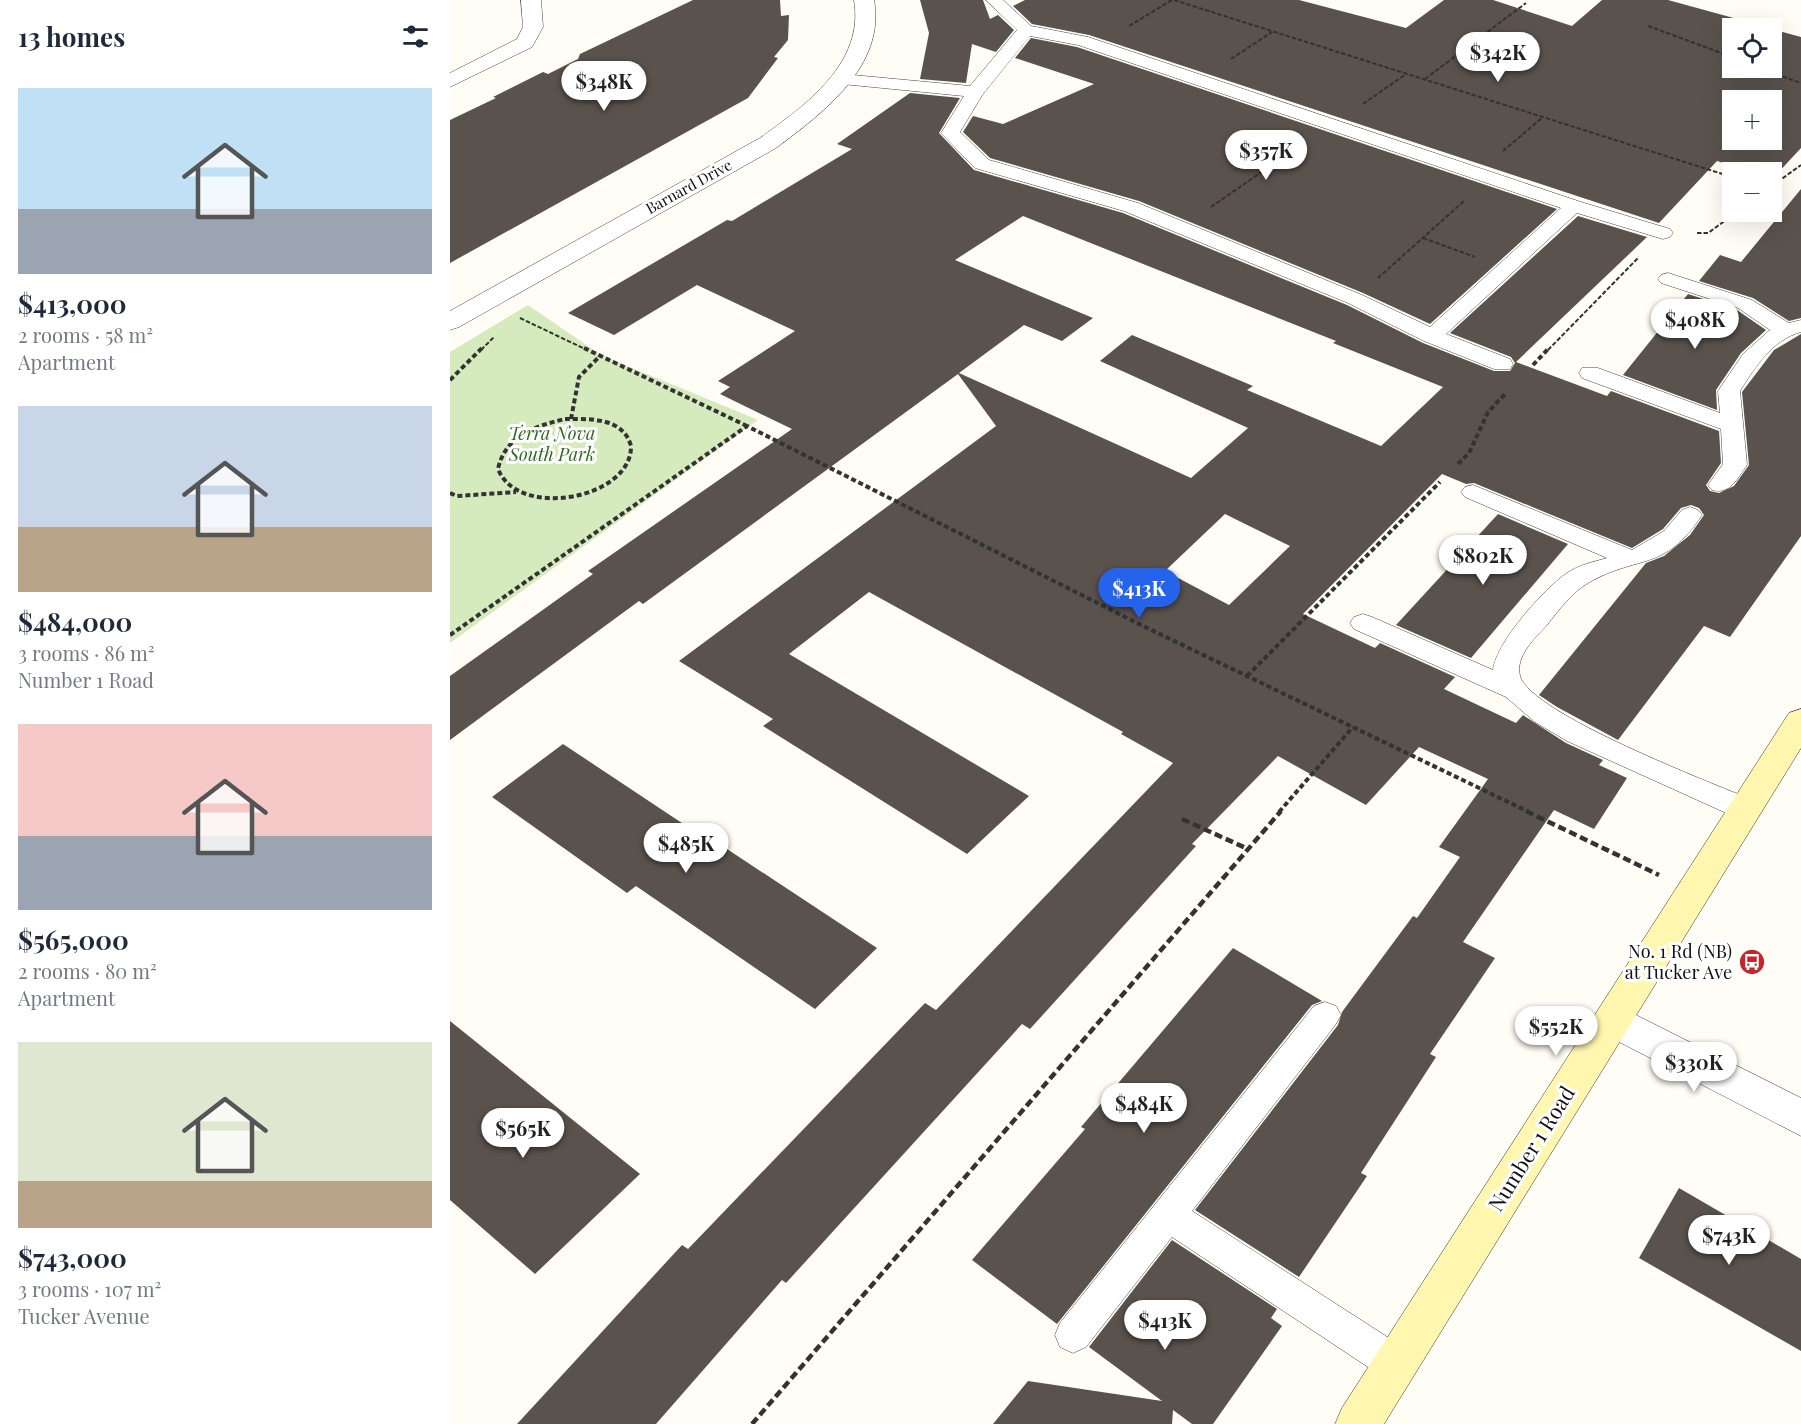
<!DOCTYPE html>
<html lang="en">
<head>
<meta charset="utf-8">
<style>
	body { margin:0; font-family:"Playfair Display",serif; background:#f6f6f7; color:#1f2937; height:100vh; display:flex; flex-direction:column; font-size:22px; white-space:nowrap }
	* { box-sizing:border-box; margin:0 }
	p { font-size:20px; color:#747a83 }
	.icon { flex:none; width:33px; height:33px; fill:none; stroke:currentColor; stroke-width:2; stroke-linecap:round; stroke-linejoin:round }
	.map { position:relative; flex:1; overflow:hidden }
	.side { display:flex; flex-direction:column; background:#fff; width:450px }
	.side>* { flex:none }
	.buttons { position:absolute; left:1272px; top:18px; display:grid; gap:12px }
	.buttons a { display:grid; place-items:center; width:60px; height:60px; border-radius:0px; background:#fff; box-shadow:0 6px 24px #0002; font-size:30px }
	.price { position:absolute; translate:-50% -51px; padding:0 14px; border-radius:21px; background:#fff; color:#222; font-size:20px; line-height:39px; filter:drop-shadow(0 2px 3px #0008) }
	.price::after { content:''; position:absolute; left:50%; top:36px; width:18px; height:14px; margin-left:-9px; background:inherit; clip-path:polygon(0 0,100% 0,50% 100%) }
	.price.selected { background:#2563eb; color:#fff }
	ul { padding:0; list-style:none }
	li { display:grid; align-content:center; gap:12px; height:318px; padding:0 18px }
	li span { display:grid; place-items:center; height:186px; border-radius:0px; color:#555 }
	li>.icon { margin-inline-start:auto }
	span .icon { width:108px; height:108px; fill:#fffc; stroke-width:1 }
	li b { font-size:26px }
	h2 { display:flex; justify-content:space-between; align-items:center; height:72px; padding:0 18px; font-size:26px }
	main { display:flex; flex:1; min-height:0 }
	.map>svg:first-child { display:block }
	.green { fill:#d5ebbd }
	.building { fill:#5a524d; fill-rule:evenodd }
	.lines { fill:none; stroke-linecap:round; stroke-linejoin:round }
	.service-casing { stroke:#444; stroke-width:1 }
	.minor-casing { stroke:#444; stroke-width:1 }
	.tertiary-casing { stroke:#444; stroke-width:1 }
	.secondary-casing { stroke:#333; stroke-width:1 }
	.path-far2 { stroke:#333; stroke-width:2; stroke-dasharray:4.5 2; stroke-linecap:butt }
	.path-far1 { stroke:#333; stroke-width:4; stroke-dasharray:5 3; stroke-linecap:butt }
	.path { stroke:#333; stroke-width:4.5; stroke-dasharray:8 4; stroke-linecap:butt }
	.service { fill:#fff; fill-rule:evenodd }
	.minor { fill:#fff; fill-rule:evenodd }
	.tertiary { fill:#fff; fill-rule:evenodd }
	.secondary { fill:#fff6b0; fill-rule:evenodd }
	.labels { text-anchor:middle; stroke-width:6; stroke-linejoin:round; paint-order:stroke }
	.far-street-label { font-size:15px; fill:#111; stroke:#fff }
	.park-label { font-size:18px; font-style:italic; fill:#2f6b1f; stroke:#fff }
	.poi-label { font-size:18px; fill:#111; stroke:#fff; text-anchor:end }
	.near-street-label { font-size:21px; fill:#111; stroke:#fff }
</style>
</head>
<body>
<main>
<section class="side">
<h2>13 homes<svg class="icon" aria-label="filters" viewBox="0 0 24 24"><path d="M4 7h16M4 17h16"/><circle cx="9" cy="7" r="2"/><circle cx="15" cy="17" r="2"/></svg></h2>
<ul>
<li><span style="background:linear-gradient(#bfe0f5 65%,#9aa5b1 0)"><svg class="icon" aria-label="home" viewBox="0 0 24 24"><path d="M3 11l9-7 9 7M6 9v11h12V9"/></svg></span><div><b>$413,000</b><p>2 rooms · 58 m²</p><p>Apartment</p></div></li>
<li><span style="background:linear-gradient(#c9d6e8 65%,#b9a48a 0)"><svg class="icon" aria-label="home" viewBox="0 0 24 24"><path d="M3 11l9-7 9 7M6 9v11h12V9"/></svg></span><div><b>$484,000</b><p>3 rooms · 86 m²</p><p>Number 1 Road</p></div></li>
<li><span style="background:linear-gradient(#f6c9c9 60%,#9aa5b1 0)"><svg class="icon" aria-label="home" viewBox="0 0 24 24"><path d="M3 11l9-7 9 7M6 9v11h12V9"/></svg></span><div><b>$565,000</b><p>2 rooms · 80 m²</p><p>Apartment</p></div></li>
<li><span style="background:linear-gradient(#dfe7d0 75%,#b9a48a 0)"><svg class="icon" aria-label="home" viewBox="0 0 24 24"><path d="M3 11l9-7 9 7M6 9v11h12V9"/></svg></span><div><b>$743,000</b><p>3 rooms · 107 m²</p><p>Tucker Avenue</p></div></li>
</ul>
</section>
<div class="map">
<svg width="1351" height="1424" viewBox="0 0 1351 1424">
	<rect width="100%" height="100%" fill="#fffdf5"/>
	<path class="green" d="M 78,305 L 151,355 L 308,420 L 0,643 L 0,352 Z"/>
	<path class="building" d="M 243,0 L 330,0 L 331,16 L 339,15 L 338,40 L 324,57 L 328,58 L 298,98 L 0,263 L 0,120 L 46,98 L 43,97 L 93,72 L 98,74 L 128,59 L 130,54 Z
		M 470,0 L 533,0 L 540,19 L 548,15 L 564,30 L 546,52 L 522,44 L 516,83 L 470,79 L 479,33 Z
		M 575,0 L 849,0 L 956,28 L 994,0 L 1043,0 L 1122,26 L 1152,0 L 1218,0 L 1320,28 L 1282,28 L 1282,68 L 1322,68 L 1322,29 L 1351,37 L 1351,148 L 1323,178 L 1322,172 L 1303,172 L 1267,161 L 1209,223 L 639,35 L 582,24 L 563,6 ZM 1282,100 L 1322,100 L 1322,140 L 1282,140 Z
		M 581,38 L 627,47 L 1107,209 L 980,324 L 913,293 L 689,201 L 540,158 L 513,132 L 523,116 L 553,124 L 644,84 L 565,58 Z
		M 460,93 L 510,98 L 489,133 L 524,170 L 673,213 L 897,305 L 973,343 L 1044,371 L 1060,371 L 1065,363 L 1061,357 L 1000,333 L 1128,216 L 1197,237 L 1066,362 L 1157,396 L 1161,391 L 1269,431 L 1271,463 L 1256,485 L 1260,491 L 1269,493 L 1284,486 L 1299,465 L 1292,392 L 1324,350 L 1351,334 L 1351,536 L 1280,637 L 1254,626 L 1168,740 L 1107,707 L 1089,695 L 1196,563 L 1214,556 L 1240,535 L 1254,515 L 1249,508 L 1241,505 L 1231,508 L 1213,529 L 1182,548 L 1024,483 L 1016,484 L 992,474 L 853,614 L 925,648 L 930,643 L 1005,677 L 994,689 L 1066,723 L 1073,715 L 1116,743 L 1153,760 L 1149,765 L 1177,778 L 1144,829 L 1104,810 L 1013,942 L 1045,958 L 980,1054 L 986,1057 L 911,1173 L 917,1176 L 849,1277 L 745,1210 L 888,1025 L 892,1012 L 963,916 L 967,918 L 1010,857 L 989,847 L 1038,779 L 969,747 L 916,805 L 828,756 L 742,844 L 746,846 L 580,1029 L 572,1024 L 336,1283 L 332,1280 L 206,1424 L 67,1424 L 232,1245 L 238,1249 L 475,1003 L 486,1010 L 723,763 L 671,734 L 673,732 L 419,592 L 339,654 L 579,796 L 517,854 L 313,726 L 323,719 L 229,661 L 546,426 L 508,374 L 193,604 L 189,601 L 0,740 L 0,676 L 143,574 L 138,571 L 342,429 L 270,394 L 280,387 L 268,381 L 345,331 L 247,285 L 164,335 L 118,313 L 277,220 L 282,221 L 402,149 L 387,144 ZM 573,216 L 886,341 L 883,343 L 993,387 L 931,446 L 797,390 L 803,386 L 682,335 L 650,361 L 798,428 L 741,478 L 509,373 L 574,325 L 612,341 L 643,318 L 505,260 ZM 775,514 L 840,546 L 779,605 L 715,571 Z
		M 1351,189 L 1351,318 L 1339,321 L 1303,298 L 1249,281 L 1270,255 L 1291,262 Z
		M 1238,294 L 1287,310 L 1316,330 L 1291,353 L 1266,390 L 1267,410 L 1173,375 Z
		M 1048,514 L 1118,544 L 1021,658 L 946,625 Z
		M 113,744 L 268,847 L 271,845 L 427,948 L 365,1009 L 186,886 L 177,893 L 42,797 Z
		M 783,948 L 872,1001 L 862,1005 L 607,1324 L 522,1260 L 635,1129 L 631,1127 Z
		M 0,1021 L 190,1174 L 85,1274 L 0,1200 Z
		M 1229,1188 L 1351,1259 L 1351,1351 L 1189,1258 Z
		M 722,1240 L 827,1309 L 821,1318 L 832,1326 L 763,1424 L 742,1424 L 723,1410 L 722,1424 L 543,1424 L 578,1381 L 712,1401 L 639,1347 Z"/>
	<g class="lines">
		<g class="service-casing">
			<path id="service" d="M 536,0 L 553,0 L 581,26 L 638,37 L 1131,202 L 1220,229 L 1223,233 L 1220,237 L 1213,239 L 1127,213 L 996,334 L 1060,359 L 1063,364 L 1060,369 L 1044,369 L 974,341 L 898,303 L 674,211 L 525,168 L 491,133 L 514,96 L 392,84 L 383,79 L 392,74 L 520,86 L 567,30 ZM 580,36 L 628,45 L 1111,208 L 980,327 L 912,295 L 688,203 L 539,160 L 510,132 L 533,94 Z
				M 1218,273 L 1302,300 L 1339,323 L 1351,320 L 1351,332 C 1322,340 1305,367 1290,391 L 1297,465 C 1287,479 1280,495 1262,490 L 1258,485 L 1273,464 L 1271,429 L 1132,378 L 1129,373 L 1132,368 L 1148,368 L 1270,413 L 1268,391 L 1293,354 L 1320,330 L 1288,308 L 1211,283 L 1208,279 L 1211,275 Z
				M 1023,485 L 1182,550 L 1214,531 L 1232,510 L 1240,507 L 1248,510 L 1252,515 C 1214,573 1188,554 1138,583 C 1121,593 1109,610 1097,625 C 1085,638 1065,656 1070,676 C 1081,714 1264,784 1305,801 L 1309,809 L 1305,817 L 1295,820 L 1285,817 L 1117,741 L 1085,722 L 1056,697 L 904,629 L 900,623 L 904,617 L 913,614 L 922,617 L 1043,670 C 1046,642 1094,589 1117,573 C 1129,565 1143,562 1157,558 L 1015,497 L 1011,492 L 1015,487 Z
				M 875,1002 L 886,1006 L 891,1015 L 886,1024 L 742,1211 L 959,1351 L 964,1364 L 959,1377 L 946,1382 L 933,1377 L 722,1237 L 636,1347 L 623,1353 L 610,1347 L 605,1335 L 610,1323 L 864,1006 Z"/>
		</g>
		<g class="minor-casing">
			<path id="minor" d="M 71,0 L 91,0 L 93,27 L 82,47 L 0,87 L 0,73 L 67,39 L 73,27 Z
				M 1164,1004 L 1351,1098 L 1351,1136 L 1150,1032 L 1145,1020 L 1150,1008 Z"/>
		</g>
		<g class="tertiary-casing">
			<path id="tertiary" d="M 404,0 L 424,0 C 436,66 373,113 326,148 L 9,327 L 0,330 L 0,311 L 310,138 C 356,105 415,63 404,0 Z"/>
		</g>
		<g class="secondary-casing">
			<path id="secondary" d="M 1351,709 L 1351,748 L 934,1424 L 885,1424 L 892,1408 L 1339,713 Z"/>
		</g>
		<path class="path-far2" d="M 724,0 L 1282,177
			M 679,26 L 722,0
			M 1198,26 L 1282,57
			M 781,59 L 822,32
			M 1308,68 L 1351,83
			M 975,79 L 1076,3
			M 913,104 L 956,74
			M 1053,151 L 1093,117
			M 1322,186 L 1351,165
			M 761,207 L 810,173 L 824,155 L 841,142
			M 1247,233 L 1258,233 L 1287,212
			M 973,238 L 1025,257
			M 928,278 L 1014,201
			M 70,318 L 137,350
			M 31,350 L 44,337
			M 1098,350 L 1189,257"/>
		<path class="path-far1" d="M 134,348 L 297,426
			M 1083,365 L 1099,348
			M 0,380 L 32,348
			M 115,419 C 140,419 173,417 181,446 C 182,499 68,520 48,469 C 55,436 85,426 115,419 Z
			M 121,419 L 129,377 L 151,355
			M 1008,464 L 1019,453 L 1038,412 L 1057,392
			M 0,493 L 7,496 L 66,492
			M 0,635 L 297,426 L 689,624 L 1079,812
			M 797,676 L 990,482
			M 829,812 L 903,727"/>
		<path class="path" d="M 1076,811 L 1209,875
			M 732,819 L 798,849
			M 302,1424 L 831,811"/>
		<use href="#service" class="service"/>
		<use href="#minor" class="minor"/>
		<use href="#tertiary" class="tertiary"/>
		<use href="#secondary" class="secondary"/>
	</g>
	<defs>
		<g id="bus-disc" transform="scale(1.35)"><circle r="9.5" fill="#c4262e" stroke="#fff"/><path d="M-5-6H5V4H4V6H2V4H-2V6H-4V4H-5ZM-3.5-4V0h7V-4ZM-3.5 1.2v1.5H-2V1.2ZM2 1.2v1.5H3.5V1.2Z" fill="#fff"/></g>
	</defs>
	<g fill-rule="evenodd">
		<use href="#bus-disc" x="1302" y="962"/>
	</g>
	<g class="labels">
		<g class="far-street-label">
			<text transform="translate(239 187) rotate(-29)" y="5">Barnard Drive</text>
		</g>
		<g class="park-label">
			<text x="102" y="440">Terra Nova<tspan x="102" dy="21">South Park</tspan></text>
		</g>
		<g class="poi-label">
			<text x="1282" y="958">No. 1 Rd (NB)<tspan x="1282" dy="21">at Tucker Ave</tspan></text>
		</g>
		<g class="near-street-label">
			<text transform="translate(1082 1149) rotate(-58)" y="7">Number 1 Road</text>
		</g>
	</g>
</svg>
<div class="buttons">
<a><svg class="icon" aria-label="locate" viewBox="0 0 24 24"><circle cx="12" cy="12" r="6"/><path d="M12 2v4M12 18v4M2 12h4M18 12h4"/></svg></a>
<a>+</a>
<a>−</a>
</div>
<b class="price" style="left:1048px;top:83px">$342K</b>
<b class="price" style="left:154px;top:112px">$348K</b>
<b class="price" style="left:816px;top:181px">$357K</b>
<b class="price" style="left:1245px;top:350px">$408K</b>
<b class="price" style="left:1033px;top:586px">$802K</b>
<b class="price selected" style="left:689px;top:619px">$413K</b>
<b class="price" style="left:236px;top:874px">$485K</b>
<b class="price" style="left:1106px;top:1057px">$552K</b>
<b class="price" style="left:1244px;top:1093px">$330K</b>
<b class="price" style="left:694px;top:1134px">$484K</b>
<b class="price" style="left:73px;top:1159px">$565K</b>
<b class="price" style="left:1279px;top:1266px">$743K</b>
<b class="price" style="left:715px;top:1351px">$413K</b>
</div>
</main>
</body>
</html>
